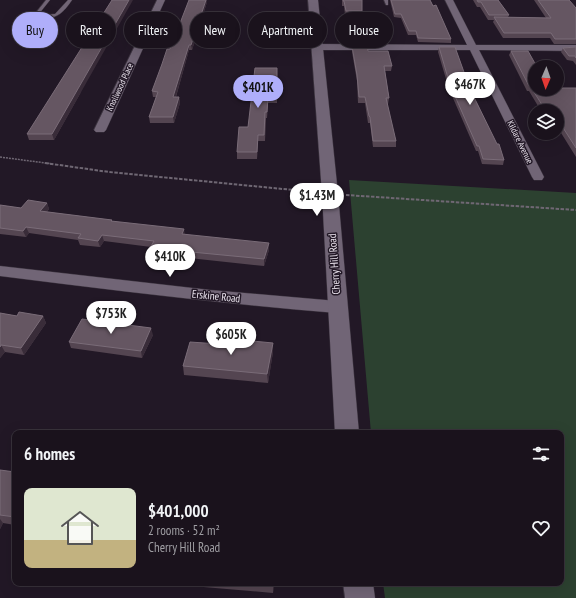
<!DOCTYPE html>
<html lang="en">
<head>
<meta charset="utf-8">
<style>
	body { margin:0; font-family:"PT Sans Narrow",sans-serif; background:#272029; color:#f1f3f6; height:100vh; display:flex; flex-direction:column; font-size:15px; white-space:nowrap }
	* { box-sizing:border-box; margin:0 }
	p { font-size:13px; color:#9f9ea3 }
	.icon { flex:none; width:22px; height:22px; fill:none; stroke:currentColor; stroke-width:2; stroke-linecap:round; stroke-linejoin:round }
	.map { position:relative; flex:1; overflow:hidden }
	.sheet { position:absolute; left:12px; top:430px; width:552px; height:156px; display:flex; flex-direction:column; background:#1a121c; border-radius:8px; box-shadow:0 4px 16px #0002,0 0 0 1px #38323b }
	.sheet>* { flex:none }
	.guide { position:absolute; left:12px; top:12px; width:552px; height:36px; display:flex; gap:8px }
	.needle { width:26px; rotate:182deg }
	.fabs { position:absolute; left:528px; top:60px; display:grid; gap:8px }
	.fabs a { display:grid; place-items:center; width:36px; height:36px; border-radius:50%; background:#1a121c; box-shadow:0 4px 16px #0002,0 0 0 1px #38323b; font-size:20px }
	.price { position:absolute; translate:-50% -34px; padding:0 9px; border-radius:14px; background:#fff; color:#222; font-size:13px; line-height:26px; filter:drop-shadow(0 1px 2px #0008) }
	.price::after { content:''; position:absolute; left:50%; top:24px; width:12px; height:9px; margin-left:-6px; background:inherit; clip-path:polygon(0 0,100% 0,50% 100%) }
	.price.active { background:#afaefa; color:#111 }
	ul { padding:0; list-style:none }
	li { display:flex; align-items:center; gap:12px; height:100px; padding:0 12px }
	li+li { border-top:1px solid #38323b }
	li span { display:grid; place-items:center; flex:none; width:112px; height:80px; border-radius:8px; color:#555 }
	li>.icon { margin-inline-start:auto }
	span .icon { width:48px; height:48px; fill:#fffc; stroke-width:1 }
	li b { font-size:17px }
	h2 { display:flex; justify-content:space-between; align-items:center; height:48px; padding:0 12px; font-size:17px }
	.pill { padding:0 14px; border-radius:18px; background:#1a121c; box-shadow:0 4px 16px #0002,0 0 0 1px #38323b; font-size:14px; line-height:36px }
	.pill.active { background:#afaefa; color:#111 }
	.map>svg:first-child { display:block }
	.green { fill:#2c4130 }
	.lines { fill:none; stroke-linecap:round; stroke-linejoin:round }
	.service-casing { stroke:#3d3540; stroke-width:1 }
	.minor-casing { stroke:#3d3540; stroke-width:1 }
	.tertiary-casing { stroke:#3d3540; stroke-width:1 }
	.path-far1 { stroke:#6f6773; stroke-width:1.5; stroke-dasharray:2 1; stroke-linecap:butt }
	.path { stroke:#6f6773; stroke-width:2; stroke-dasharray:3.5 1.5; stroke-linecap:butt }
	.service { fill:#716576; fill-rule:evenodd }
	.minor { fill:#716576; fill-rule:evenodd }
	.tertiary { fill:#716576; fill-rule:evenodd }
	.wall { fill:#544551 }
	.shaded-wall { fill:#392c39 }
	.building { fill:#655662; stroke:#7a6c78 }
	.labels { text-anchor:middle; stroke-width:3; stroke-linejoin:round; paint-order:stroke }
	.far-street-label { font-size:9px; fill:#ebe4ee; stroke:#221826 }
	.street-label { font-size:11px; fill:#ebe4ee; stroke:#221826 }
</style>
</head>
<body>
<div class="map">
<svg width="576" height="598" viewBox="0 0 576 598">
	<rect width="100%" height="100%" fill="#221826"/>
	<path class="green" d="M 349,180 L 576,193 L 576,598 L 385,598 L 383,583 L 561,583 L 561,433 L 371,433 Z"/>
	<g class="lines">
		<g class="service-casing">
			<path id="service" d="M 46,0 L 50,0 L 38,15 L 55,14 L 68,0 L 72,0 C 61,16 55,20 36,17 L 34,15 Z
				M 384,0 L 388,0 L 388,5 L 386,5 Z"/>
		</g>
		<g class="minor-casing">
			<path id="minor" d="M 157,0 L 165,0 L 106,130 L 104,132 L 96,132 L 94,130 Z
				M 445,0 L 453,0 L 476,45 L 576,45 L 576,51 L 479,50 L 544,177 L 542,180 L 534,180 L 532,177 L 470,50 L 317,50 L 312,47 L 317,44 L 467,45 Z
				M 0,266 L 210,290 L 337,301 L 343,303 L 345,307 L 343,311 L 337,313 C 224,304 112,290 0,276 Z"/>
		</g>
		<g class="tertiary-casing">
			<path id="tertiary" d="M 308,0 L 318,0 L 338,194 L 359,433 L 335,433 L 322,194 Z
				M 343,583 L 373,583 L 375,598 L 345,598 Z"/>
		</g>
		<path class="path-far1" d="M 0,157 L 53,164"/>
		<path class="path" d="M 45,163 L 109,172 L 314,192
			M 346,195 L 576,210"/>
		<use href="#service" class="service"/>
		<use href="#minor" class="minor"/>
		<use href="#tertiary" class="tertiary"/>
	</g>
	<path class="wall" d="M 342,0 L 362,11 L 362,15 L 359,15 L 365,40 L 365,43 L 350,43 L 346,19 L 346,16 L 351,15 L 345,15 L 344,6 L 342,6 Z
		M 390,0 L 430,0 L 451,39 L 451,43 L 418,42 L 416,35 L 408,35 L 401,18 L 394,17 Z
		M 473,0 L 498,0 L 509,15 L 508,17 L 546,18 L 534,0 L 569,0 L 576,8 L 576,44 L 554,44 L 550,38 L 503,38 L 493,22 L 494,20 L 488,20 L 480,7 L 477,7 Z
		M 207,2 L 192,50 L 189,50 L 176,97 L 179,97 L 180,103 L 174,123 L 150,123 L 149,117 L 156,97 L 153,97 L 152,91 Z
		M 352,46 L 368,51 L 392,66 L 391,71 L 385,71 L 389,98 L 388,104 L 387,104 L 396,141 L 396,147 L 373,147 L 370,123 L 368,123 L 365,103 L 358,103 L 357,81 L 352,52 Z
		M 439,47 L 470,89 L 504,160 L 503,165 L 482,164 L 478,151 L 476,151 L 446,82 L 446,79 L 438,52 Z
		M 576,47 L 576,65 L 573,61 L 567,60 L 561,52 L 563,48 Z
		M 511,51 L 535,89 L 576,88 L 576,157 L 558,128 L 557,128 L 557,111 L 541,111 L 529,91 L 527,91 L 509,55 Z
		M 277,68 L 277,103 L 268,103 L 267,118 L 266,118 L 265,141 L 258,141 L 257,159 L 237,159 L 237,152 Z
		M 81,92 L 54,140 L 29,140 L 27,134 Z
		M 47,203 L 49,209 L 47,212 L 112,220 L 112,221 L 269,250 L 264,266 L 152,254 L 150,248 L 151,247 L 104,241 L 100,247 L 80,245 L 78,240 L 29,233 L 26,237 L 0,234 L 0,205 L 21,208 Z
		M 0,313 L 17,316 L 43,316 L 46,323 L 24,355 L 5,352 L 0,358 Z
		M 153,335 L 142,358 L 71,348 L 69,342 Z
		M 219,344 L 273,352 L 268,383 L 184,375 L 183,366 Z
		M 0,470 L 15,472 L 15,525 L 3,523 L 0,529 Z
		M 180,583 L 274,583 L 273,593 L 180,585 Z"/>
	<path class="shaded-wall" d="M 129,0 L 133,0 L 54,140 L 52,134 Z
		M 206,0 L 207,0 L 207,2 L 192,50 L 191,45 Z
		M 189,45 L 189,50 L 174,103 L 173,97 Z
		M 179,97 L 180,103 L 174,123 L 173,117 Z
		M 268,97 L 268,103 L 267,118 L 267,112 Z
		M 258,135 L 258,141 L 257,159 L 257,152 Z
		M 47,203 L 49,209 L 42,218 L 40,211 Z
		M 26,227 L 29,233 L 26,237 L 23,231 Z
		M 184,229 L 185,235 L 182,234 Z
		M 102,235 L 104,241 L 100,247 L 98,241 Z
		M 269,243 L 269,250 L 264,266 L 264,259 Z
		M 43,316 L 46,323 L 24,355 L 21,348 Z
		M 151,328 L 153,335 L 142,358 L 141,351 Z
		M 273,343 L 273,352 L 268,383 L 267,374 Z
		M 1,345 L 5,352 L 0,358 L 0,347 Z
		M 0,519 L 3,523 L 0,529 Z
		M 273,583 L 274,583 L 273,593 Z"/>
	<path class="building" d="M 112,0 L 129,0 L 52,134 L 27,134 Z
		M 189,0 L 206,0 L 191,45 L 189,45 L 173,97 L 179,97 L 173,117 L 149,117 L 158,92 L 152,91 L 162,64 L 167,49 L 170,49 Z
		M 343,0 L 362,0 L 362,11 L 346,11 L 344,1 L 343,1 Z
		M 391,0 L 430,0 L 433,6 L 436,5 L 451,39 L 418,38 L 416,31 L 409,31 L 401,14 L 395,14 Z
		M 477,0 L 498,0 L 509,15 L 489,15 L 481,2 L 478,2 Z
		M 538,0 L 569,0 L 576,8 L 576,39 L 555,39 L 551,33 L 504,33 L 494,17 L 551,18 Z
		M 359,14 L 365,40 L 350,40 L 346,16 Z
		M 352,46 L 367,46 L 368,51 L 388,51 L 392,66 L 384,66 L 389,98 L 386,98 L 396,141 L 373,141 L 370,117 L 369,116 L 365,97 L 359,97 L 357,75 Z
		M 439,47 L 455,47 L 470,89 L 497,144 L 499,144 L 504,160 L 483,159 L 479,146 L 477,146 L 447,78 L 448,78 Z
		M 576,47 L 576,58 L 575,56 L 569,56 L 563,48 Z
		M 511,51 L 528,51 L 537,67 L 535,67 L 535,89 L 557,89 L 557,88 L 576,88 L 576,148 L 560,123 L 557,123 L 557,111 L 546,111 L 530,86 L 529,86 Z
		M 255,68 L 277,68 L 277,97 L 268,97 L 267,112 L 265,112 L 264,135 L 258,135 L 257,152 L 237,152 L 239,127 L 248,127 Z
		M 28,200 L 47,203 L 40,211 L 112,220 L 111,221 L 184,229 L 182,234 L 269,243 L 264,259 L 150,248 L 154,241 L 102,235 L 98,241 L 78,238 L 81,234 L 26,227 L 23,231 L 0,228 L 0,205 L 21,208 Z
		M 19,312 L 43,316 L 21,348 L 1,345 L 0,347 L 0,313 L 17,316 Z
		M 82,319 L 151,328 L 141,351 L 69,342 Z
		M 221,338 L 273,343 L 267,374 L 183,366 L 190,342 L 219,344 Z
		M 0,470 L 15,472 L 15,517 L 0,515 Z
		M 240,583 L 273,583 L 273,586 Z"/>
	<g class="labels">
		<g class="far-street-label">
			<text transform="translate(120 87) rotate(-65)" y="3">Knollwood Place</text>
			<text transform="translate(520 142) rotate(64)" y="3">Kildare Avenue</text>
		</g>
		<g class="street-label">
			<text transform="translate(334 264) rotate(-94)" y="4">Cherry Hill Road</text>
			<text transform="translate(216 296) rotate(6)" y="4">Erskine Road</text>
		</g>
	</g>
</svg>
<div class="fabs">
<a><svg class="needle" viewBox="-14 -14 28 28"><path d="M0-13l5 13h-10z" fill="#e53935"/><path d="M0 13l5-13h-10z" fill="#9f9ea3"/></svg></a>
<a><svg class="icon" aria-label="layers" viewBox="0 0 24 24"><path d="M12 4l9 5-9 5-9-5zM3 14l9 5 9-5"/></svg></a>
</div>
<b class="price" style="left:470px;top:106px">$467K</b>
<b class="price active" style="left:258px;top:109px">$401K</b>
<b class="price" style="left:317px;top:217px">$1.43M</b>
<b class="price" style="left:170px;top:278px">$410K</b>
<b class="price" style="left:111px;top:335px">$753K</b>
<b class="price" style="left:231px;top:356px">$605K</b>
<div class="guide">
<a class="pill active">Buy</a>
<a class="pill">Rent</a>
<a class="pill">Filters</a>
<a class="pill">New</a>
<a class="pill">Apartment</a>
<a class="pill">House</a>
</div>
<section class="sheet">
<h2>6 homes<svg class="icon" aria-label="filters" viewBox="0 0 24 24"><path d="M4 7h16M4 17h16"/><circle cx="9" cy="7" r="2"/><circle cx="15" cy="17" r="2"/></svg></h2>
<ul>
<li><span style="background:linear-gradient(#dfe7d0 65%,#c2b280 0)"><svg class="icon" aria-label="home" viewBox="0 0 24 24"><path d="M3 11l9-7 9 7M6 9v11h12V9"/></svg></span><div><b>$401,000</b><p>2 rooms · 52 m²</p><p>Cherry Hill Road</p></div><svg class="icon" aria-label="heart" viewBox="0 0 24 24"><path d="M12 20l-8-8c-3-5 5-10 8-4 3-6 11-1 8 4z"/></svg></li>
</ul>
</section>
</div>
</body>
</html>
